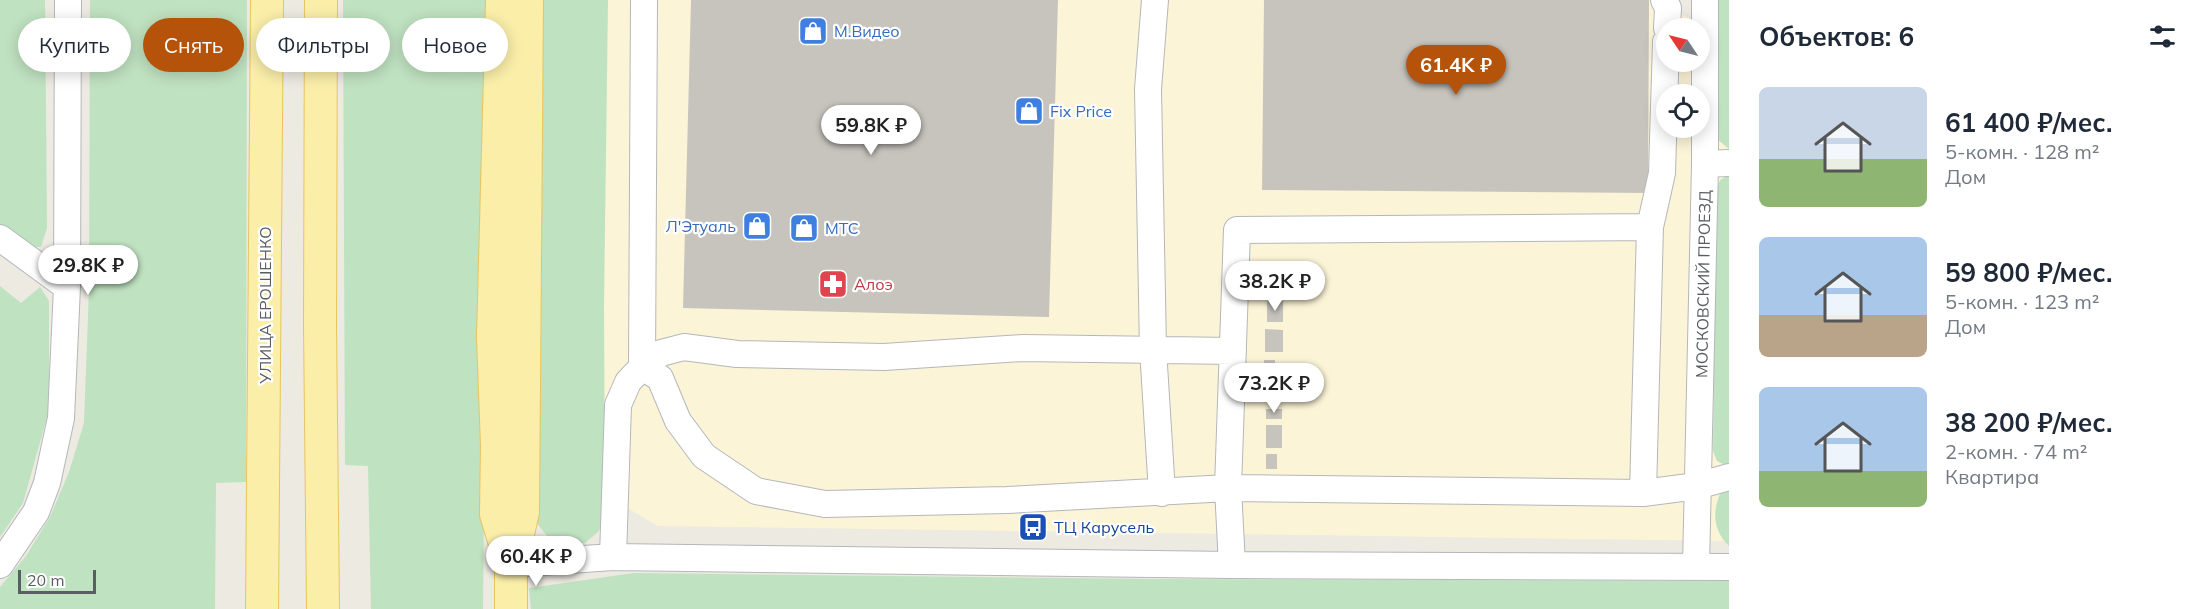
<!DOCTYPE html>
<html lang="ru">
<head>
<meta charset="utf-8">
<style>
	body { margin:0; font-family:Mulish,sans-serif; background:#f2f2f3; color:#1f2937; height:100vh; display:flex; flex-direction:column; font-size:22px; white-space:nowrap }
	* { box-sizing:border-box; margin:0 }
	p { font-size:20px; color:#747a83 }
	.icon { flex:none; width:33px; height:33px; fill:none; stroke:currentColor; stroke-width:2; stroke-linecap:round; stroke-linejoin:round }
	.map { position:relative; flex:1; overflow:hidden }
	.sheet { display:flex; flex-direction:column; background:#fff; width:480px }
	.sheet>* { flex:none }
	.guide { position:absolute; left:18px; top:18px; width:570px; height:54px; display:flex; gap:12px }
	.needle { width:39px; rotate:305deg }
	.controls { position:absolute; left:1656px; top:18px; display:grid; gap:12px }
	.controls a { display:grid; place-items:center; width:54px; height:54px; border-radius:50%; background:#fff; box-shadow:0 3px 15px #0003; font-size:30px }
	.scale { position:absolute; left:18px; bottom:15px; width:78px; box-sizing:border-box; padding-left:6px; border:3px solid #5a5d61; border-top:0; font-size:16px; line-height:21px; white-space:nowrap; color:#5a5d61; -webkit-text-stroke:4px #fff; paint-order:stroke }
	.price { position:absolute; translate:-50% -51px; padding:0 14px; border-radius:21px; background:#fff; color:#222; font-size:20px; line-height:39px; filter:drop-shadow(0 2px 3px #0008) }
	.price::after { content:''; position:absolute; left:50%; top:36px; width:18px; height:14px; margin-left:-9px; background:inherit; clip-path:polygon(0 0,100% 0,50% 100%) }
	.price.selected { background:#b45309; color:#fff }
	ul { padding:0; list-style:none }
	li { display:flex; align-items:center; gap:18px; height:150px; padding:0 30px }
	li span { display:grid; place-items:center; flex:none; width:168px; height:120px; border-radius:9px; color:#555 }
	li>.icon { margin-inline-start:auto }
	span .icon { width:72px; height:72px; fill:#fffc; stroke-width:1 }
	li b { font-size:26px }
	h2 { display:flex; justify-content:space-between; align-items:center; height:72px; padding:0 30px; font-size:26px }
	.tag { padding:0 21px; border-radius:27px; background:#fff; box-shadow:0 3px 15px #0003; font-size:21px; line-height:54px }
	.tag.selected { background:#b45309; color:#fff }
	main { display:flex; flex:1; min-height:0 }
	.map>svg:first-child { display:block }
	.commercial { fill:#fbf4d7; fill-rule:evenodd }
	.green { fill:#bfe2c0 }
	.building { fill:#c7c4be }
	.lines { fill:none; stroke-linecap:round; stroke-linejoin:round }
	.minor-casing { stroke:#b4b7bb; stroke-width:28 }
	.major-casing { stroke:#e8c45e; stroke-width:34 }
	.minor { stroke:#fff; stroke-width:26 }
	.major { stroke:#faeea9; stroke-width:32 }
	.labels { text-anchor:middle; stroke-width:4.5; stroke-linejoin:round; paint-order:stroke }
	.shop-label { font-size:16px; fill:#366cbe; stroke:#fff; text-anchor:start }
	.health-label { font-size:16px; fill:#be3a42; stroke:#fff; text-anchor:start }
	.street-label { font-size:16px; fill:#5a5d61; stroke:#fff }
	.transit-label { font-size:16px; fill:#164399; stroke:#fff; text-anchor:start }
</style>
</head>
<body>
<main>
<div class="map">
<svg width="1729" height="609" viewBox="0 0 1729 609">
	<rect width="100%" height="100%" fill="#eceae1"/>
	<path class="commercial" d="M 595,0 L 1650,0 L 1692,19 L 1696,28 L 1666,28 L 1666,62 L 1700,62 L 1729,106 L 1729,541 L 658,526 L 593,488 ZM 1666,94 L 1700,94 L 1700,128 L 1666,128 Z"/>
	<path class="green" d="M 0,0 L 45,0 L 47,228 L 41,247 L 27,247 L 0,227 Z
		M 90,0 L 247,0 L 246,482 L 216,483 L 215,609 L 0,609 L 0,587 L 26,556 L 50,517 L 69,472 L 84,423 L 89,290 Z
		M 343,0 L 489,0 L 483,609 L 371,609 L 368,466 L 345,465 Z
		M 541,0 L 608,0 L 604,305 L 605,508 L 599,531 L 585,543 L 563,544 L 548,537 L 535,521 Z
		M 1716,0 L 1729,0 L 1729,149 L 1717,139 Z
		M 1729,175 L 1729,466 L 1727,466 L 1717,461 L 1713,451 L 1716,192 L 1720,180 Z
		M 0,286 L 21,303 L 40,287 L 49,301 L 49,410 L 23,503 L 0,537 Z
		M 1722,489 L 1729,489 L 1729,546 C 1712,529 1712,510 1722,489 Z
		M 634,573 L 1151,579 L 1729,581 L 1729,609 L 531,609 L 529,588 Z"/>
	<path class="building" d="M 691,0 L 1058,0 L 1049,317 L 683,308 Z
		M 1264,0 L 1649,0 L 1648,193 L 1262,190 Z
		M 1264,270 L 1281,270 L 1280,291 L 1264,291 Z
		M 1267,301 L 1283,301 L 1283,322 L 1267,322 Z
		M 1265,329 L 1283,330 L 1283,352 L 1265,352 Z
		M 1264,360 L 1275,360 L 1275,375 L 1264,375 Z
		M 1266,385 L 1280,385 L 1279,401 L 1267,401 Z
		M 1266,409 L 1282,409 L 1282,419 L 1266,419 Z
		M 1266,425 L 1282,425 L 1282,448 L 1266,448 Z
		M 1266,454 L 1277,454 L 1277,469 L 1266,469 Z"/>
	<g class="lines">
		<g class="minor-casing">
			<path id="minor" d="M 1155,0 L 1148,89 L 1153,349 L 1162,493
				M 1664,0 L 1668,8 L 1667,28
				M 1705,164 L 1729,163
				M 0,238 L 67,287
				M 642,367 L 660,378 L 678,421 L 704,456 L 756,491 L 825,504 L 1007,500 L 1228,488 L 1643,493 L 1697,486 L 1729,477
				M 642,367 L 644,0
				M 1643,493 L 1650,227 L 1662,173 L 1666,42
				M 613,557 L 618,405 L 628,382 L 642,367 L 661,353 L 684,347 L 737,354 L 884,357 L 1023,348 L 1233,351
				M 511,564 L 613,557 L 1232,565 L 1729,567
				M 0,565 L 36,512 L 47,483 L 61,418 L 67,287 L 68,0
				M 1232,565 L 1228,488 L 1237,230 L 1650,227
				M 1696,567 L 1705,164 L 1705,0"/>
		</g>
		<g class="major-casing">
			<path id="major" d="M 321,0 L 320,325 L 323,609
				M 502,0 L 493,337 L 497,446 L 496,514 L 511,563
				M 262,609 L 267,0
				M 511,609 L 511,564 L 523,512 L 527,0"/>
		</g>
		<use href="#minor" class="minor"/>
		<use href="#major" class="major"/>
	</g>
	<defs>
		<g id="shop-square" transform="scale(1.5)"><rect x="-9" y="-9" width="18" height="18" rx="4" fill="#3f7fe0" stroke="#fff"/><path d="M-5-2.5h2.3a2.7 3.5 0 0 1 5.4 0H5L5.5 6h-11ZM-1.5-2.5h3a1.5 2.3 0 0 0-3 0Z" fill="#fff"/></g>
		<g id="pharmacy-square" transform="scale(1.5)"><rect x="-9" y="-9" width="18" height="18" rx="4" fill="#e0444e" stroke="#fff"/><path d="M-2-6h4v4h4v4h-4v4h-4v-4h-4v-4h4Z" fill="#fff"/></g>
		<g id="bus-square" transform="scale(1.5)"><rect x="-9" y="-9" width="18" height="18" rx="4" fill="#1a4fb4" stroke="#fff"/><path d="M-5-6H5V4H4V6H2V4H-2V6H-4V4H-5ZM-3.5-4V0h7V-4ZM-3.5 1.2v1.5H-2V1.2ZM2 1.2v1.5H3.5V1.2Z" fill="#fff"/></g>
	</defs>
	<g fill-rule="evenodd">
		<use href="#shop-square" x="813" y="31"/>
		<use href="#shop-square" x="1029" y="111"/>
		<use href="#shop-square" x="757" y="226"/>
		<use href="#shop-square" x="804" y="228"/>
		<use href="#pharmacy-square" x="833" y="284"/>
		<use href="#bus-square" x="1033" y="527"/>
	</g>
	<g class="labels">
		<g class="shop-label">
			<text x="834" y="37">М.Видео</text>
			<text x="1050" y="117">Fix Price</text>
			<text x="736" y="232" text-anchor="end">Л'Этуаль</text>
			<text x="825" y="234">МТС</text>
		</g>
		<g class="health-label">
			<text x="854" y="290">Алоэ</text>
		</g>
		<g class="street-label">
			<text transform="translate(1703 284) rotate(-89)" y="6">МОСКОВСКИЙ ПРОЕЗД</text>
			<text transform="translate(265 305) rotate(-90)" y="6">УЛИЦА ЕРОШЕНКО</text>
		</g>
		<g class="transit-label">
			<text x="1054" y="533">ТЦ Карусель</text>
		</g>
	</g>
</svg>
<div class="controls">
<a><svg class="needle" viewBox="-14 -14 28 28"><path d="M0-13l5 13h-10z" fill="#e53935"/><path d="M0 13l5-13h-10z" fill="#747a83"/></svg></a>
<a><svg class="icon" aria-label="locate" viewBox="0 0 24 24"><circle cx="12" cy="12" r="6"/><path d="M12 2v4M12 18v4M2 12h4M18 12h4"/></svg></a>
</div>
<div class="scale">20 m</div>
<b class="price selected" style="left:1456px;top:96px">61.4K ₽</b>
<b class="price" style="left:871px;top:156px">59.8K ₽</b>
<b class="price" style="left:88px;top:296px">29.8K ₽</b>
<b class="price" style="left:1275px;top:312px">38.2K ₽</b>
<b class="price" style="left:1274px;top:414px">73.2K ₽</b>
<b class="price" style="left:536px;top:587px">60.4K ₽</b>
<div class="guide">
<a class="tag">Купить</a>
<a class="tag selected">Снять</a>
<a class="tag">Фильтры</a>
<a class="tag">Новое</a>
</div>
</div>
<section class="sheet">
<h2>Объектов: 6<svg class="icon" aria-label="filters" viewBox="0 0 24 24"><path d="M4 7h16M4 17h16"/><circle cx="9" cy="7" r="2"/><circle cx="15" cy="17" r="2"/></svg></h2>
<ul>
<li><span style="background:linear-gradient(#c9d6e8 60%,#8fb573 0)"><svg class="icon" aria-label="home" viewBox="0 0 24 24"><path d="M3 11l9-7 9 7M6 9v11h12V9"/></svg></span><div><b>61 400 ₽/мес.</b><p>5-комн. · 128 m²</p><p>Дом</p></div></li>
<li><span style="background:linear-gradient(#a9c7e8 65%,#b9a48a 0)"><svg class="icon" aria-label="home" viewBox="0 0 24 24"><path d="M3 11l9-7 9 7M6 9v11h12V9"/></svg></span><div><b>59 800 ₽/мес.</b><p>5-комн. · 123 m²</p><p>Дом</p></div></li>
<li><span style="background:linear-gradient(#a9c7e8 70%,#8fb573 0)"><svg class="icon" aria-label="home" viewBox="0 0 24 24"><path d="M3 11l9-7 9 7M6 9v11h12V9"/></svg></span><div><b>38 200 ₽/мес.</b><p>2-комн. · 74 m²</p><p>Квартира</p></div></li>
</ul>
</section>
</main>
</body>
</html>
